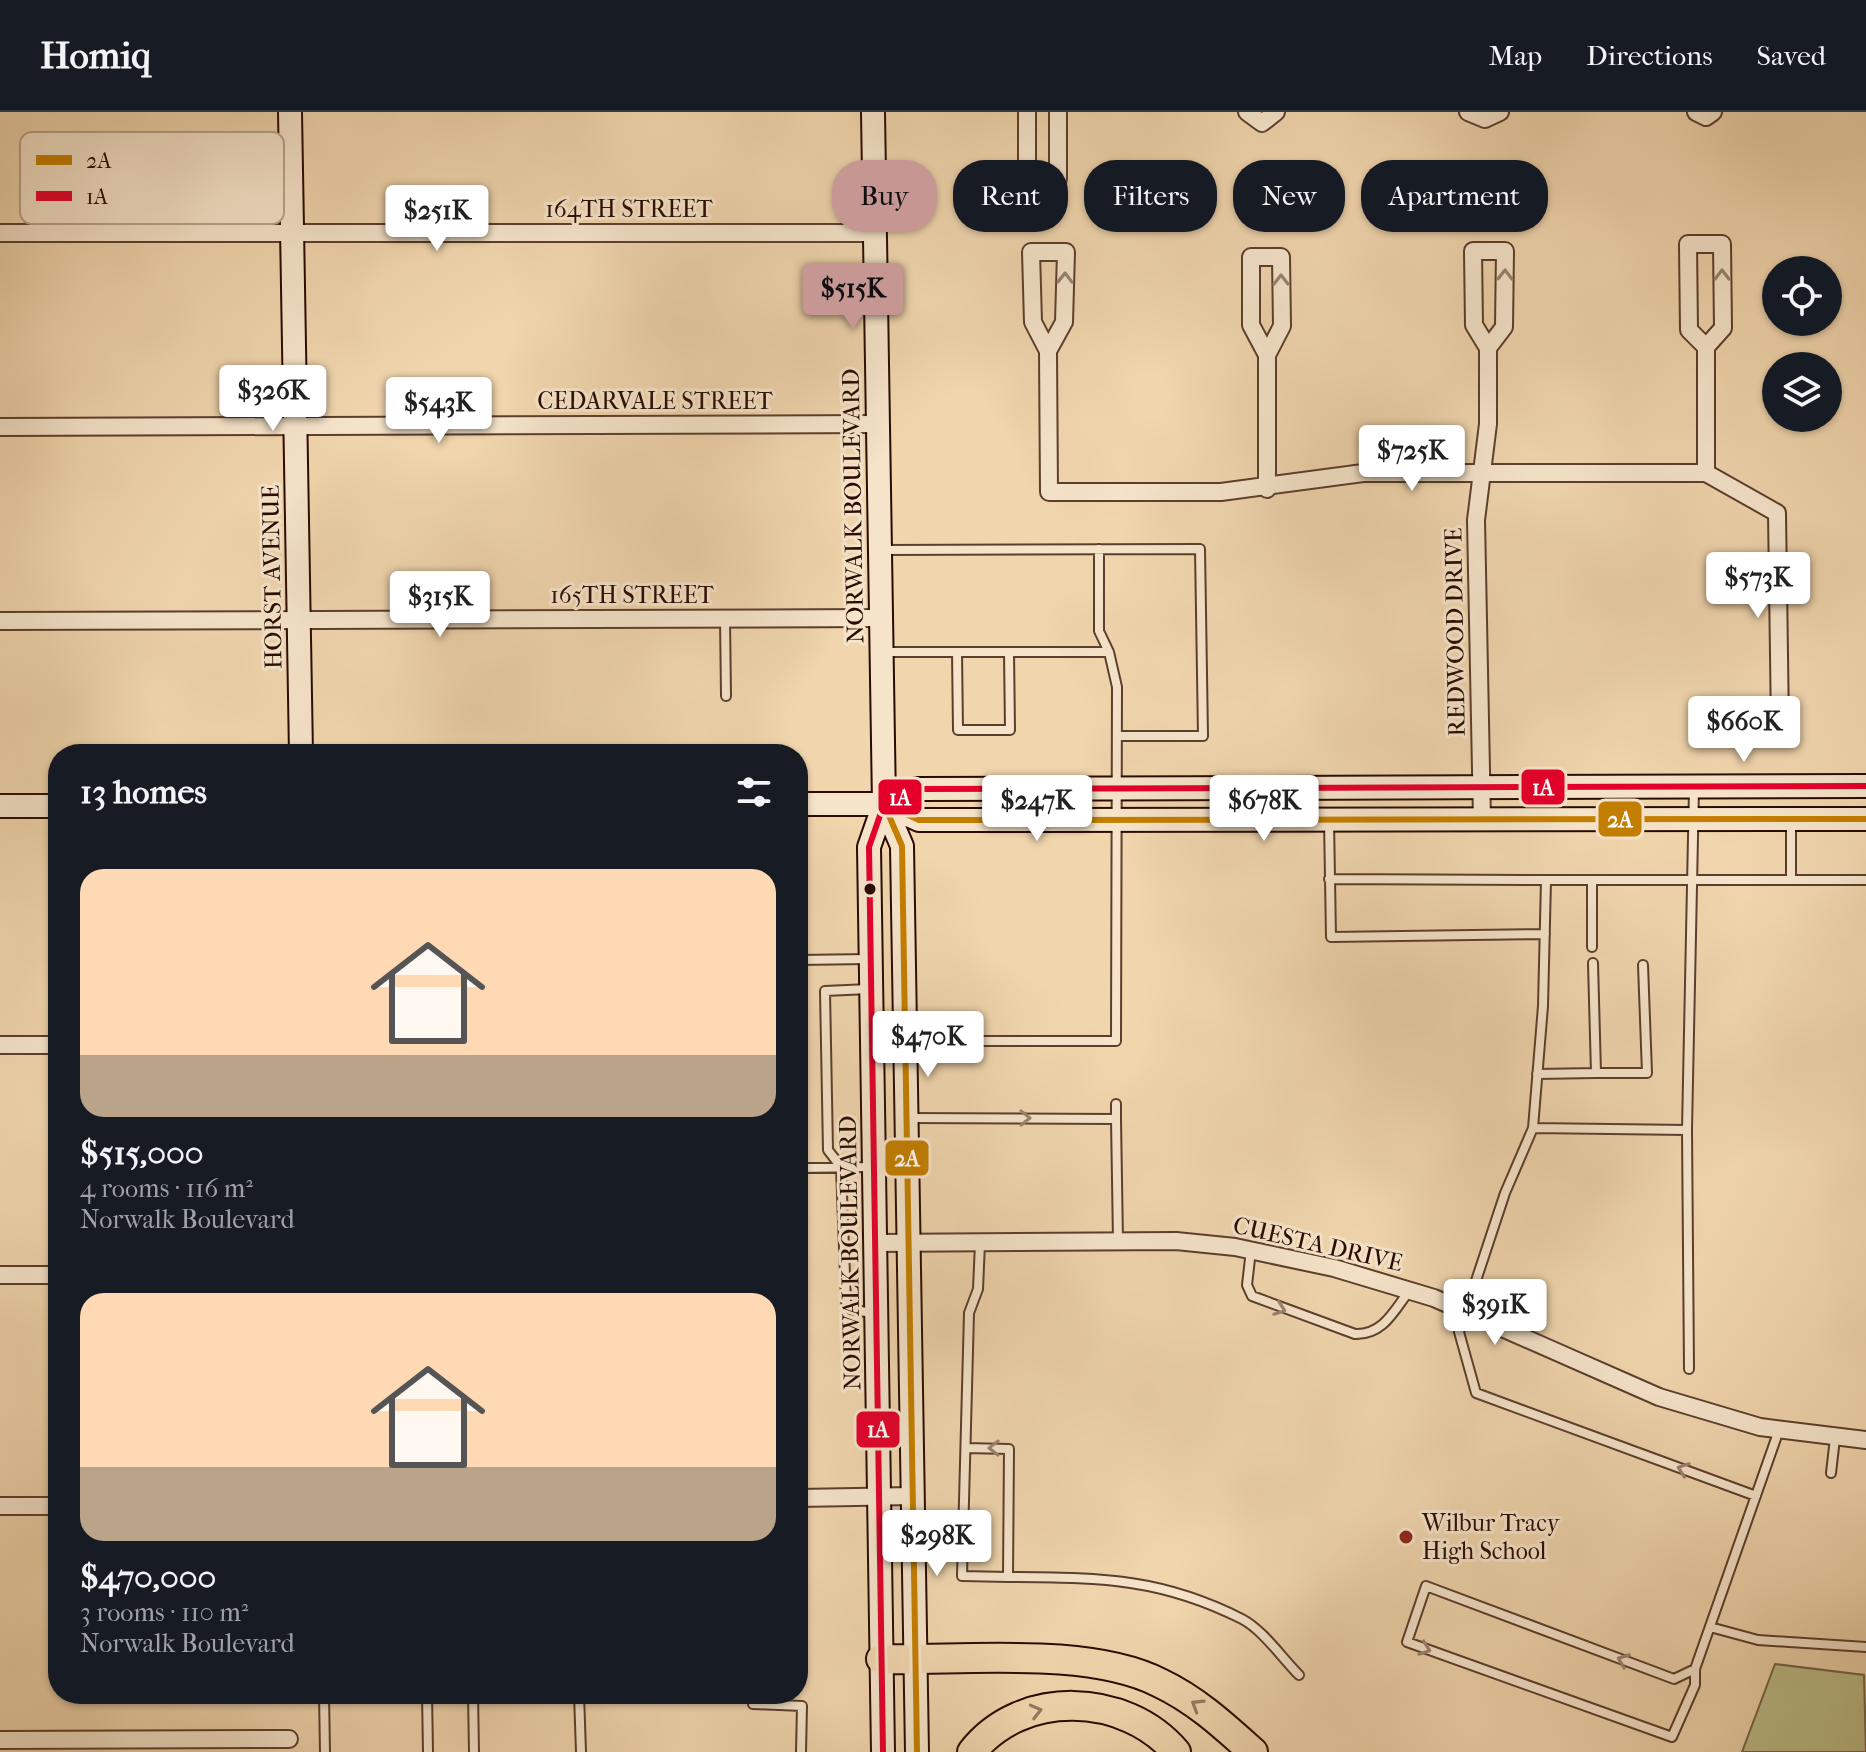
<!DOCTYPE html>
<html lang="en">
<head>
<meta charset="utf-8">
<style>
	body { margin:0; font-family:"IM FELL French Canon",serif; background:#242831; color:#f1f3f6; height:100vh; display:flex; flex-direction:column; font-size:30px; white-space:nowrap }
	* { box-sizing:border-box; margin:0 }
	p { font-size:26px; color:#9ea1a6 }
	.icon { flex:none; width:44px; height:44px; fill:none; stroke:currentColor; stroke-width:2; stroke-linecap:round; stroke-linejoin:round }
	.map { position:relative; flex:1; overflow:hidden }
	.sheet { position:absolute; left:48px; top:632px; width:760px; height:960px; display:flex; flex-direction:column; background:#171b24; border-radius:32px; box-shadow:0 2px 6px #0004 }
	.sheet>* { flex:none }
	.guide { position:absolute; left:832px; top:48px; width:760px; height:72px; display:flex; gap:16px }
	.tools { position:absolute; left:1762px; top:144px; display:grid; gap:16px }
	.tools a { display:grid; place-items:center; width:80px; height:80px; border-radius:50%; background:#171b24; box-shadow:0 2px 6px #0004; font-size:40px }
	.price { position:absolute; translate:-50% -68px; padding:0 18px; border-radius:8px; background:#fff; color:#222; font-size:26px; line-height:52px; filter:drop-shadow(0 2px 4px #0008) }
	.price::after { content:''; position:absolute; left:50%; top:48px; width:24px; height:18px; margin-left:-12px; background:inherit; clip-path:polygon(0 0,100% 0,50% 100%) }
	.price.selected { background:#c59692; color:#111 }
	ul { padding:0; list-style:none }
	li { display:grid; align-content:center; gap:16px; height:424px; padding:0 32px }
	li span { display:grid; place-items:center; height:248px; border-radius:24px; color:#555 }
	li>.icon { margin-inline-start:auto }
	span .icon { width:144px; height:144px; fill:#fffc; stroke-width:1 }
	li b { font-size:34px }
	h2 { display:flex; justify-content:space-between; align-items:center; height:96px; padding:0 32px; font-size:34px }
	.pill { padding:0 28px; border-radius:32px; background:#171b24; box-shadow:0 2px 6px #0004; font-size:28px; line-height:72px }
	.pill.selected { background:#c59692; color:#111 }
	header { display:flex; align-items:center; gap:48px; box-sizing:border-box; height:112px; padding:0 40px; background:#171b24; border-bottom:2px solid #363941 }
	header strong { font-size:38px }
	nav { display:flex; gap:44px; margin-inline-start:auto; font-size:28px }
	.map>svg:first-child { display:block }
	.green { fill:#bbbd89; stroke:#726446; stroke-width:2 }
	.lines { fill:none; stroke-linecap:round; stroke-linejoin:round }
	.lane-casing { stroke:#5c3e2d; stroke-width:12 }
	.street-casing { stroke:#5c3e2d; stroke-width:20 }
	.secondary-casing { stroke:#2a0b02; stroke-width:26 }
	.highway-casing { stroke:#2a0b02; stroke-width:32 }
	.lane { stroke:#f5e4ca; stroke-width:8 }
	.street { stroke:#f5e4ca; stroke-width:16 }
	.secondary { stroke:#f5e4ca; stroke-width:22 }
	.highway { stroke:#f0d5ad; stroke-width:28 }
	.bus-1-casing { stroke:#f5e4ca; stroke-width:12 }
	.bus-2-casing { stroke:#f5e4ca; stroke-width:12 }
	.bus-1 { stroke:#c47f00; stroke-width:6 }
	.bus-2 { stroke:#e4002b; stroke-width:6 }
	.oneway { stroke:#9a8270 }
	.oneway2 { stroke:#977a60 }
	.bus-dot { fill:#2a0b02; stroke:#f5e4ca; stroke-width:3 }
	.poi-dot { fill:#8f2418; stroke:#f5e4ca; stroke-width:3 }
	.labels { text-anchor:middle; stroke-width:6; stroke-linejoin:round; paint-order:stroke }
	.street-label { font-size:24px; fill:#2a0b02; stroke:#f5e4ca }
	.poi-label { font-size:24px; fill:#2a0b02; stroke:#f5e4ca; text-anchor:start }
	.key { fill:#f5e4ca; stroke:#b8a38e; stroke-width:2 }
	.key-label { font-size:22px; fill:#2a0b02 }
	.line-badge { stroke:#f5e4ca; stroke-width:3 }
	.badge-label { font-size:22px; text-anchor:middle; font-weight:bold; fill:#fff }
</style>
</head>
<body>
<header>
<strong>Homiq</strong>
<nav><a>Map</a><a>Directions</a><a>Saved</a></nav>
</header>
<div class="map">
<svg width="1866" height="1640" viewBox="0 0 1866 1640">
	<rect width="100%" height="100%" fill="#f0d5ad"/>
	<filter id="stains"><feTurbulence type="fractalNoise" baseFrequency=".0025" numOctaves="4"/><feColorMatrix values="0 0 0 0 .2 0 0 0 0 .09 0 0 0 0 .02 0 0 0 .5 -.17"/></filter>
	<radialGradient id="worn" r=".72"><stop offset=".6" stop-color="#630" stop-opacity="0"/><stop offset="1" stop-color="#630" stop-opacity=".3"/></radialGradient>
	<path class="green" d="M 1775,1552 L 1864,1563 L 1866,1640 L 1742,1640 Z"/>
	<g class="lines">
		<g class="lane-casing">
			<path id="lane" d="M 1099,437 L 1099,519 L 1109,540
				M 882,438 L 1200,437 L 1203,624 L 1118,624
				M 725,507 L 726,584
				M 882,540 L 1109,540 L 1117,575 L 1116,929 L 907,929
				M 957,540 L 958,618 L 1010,618 L 1009,540
				M 1329,708 L 1331,825 L 1545,822
				M 1791,709 L 1791,768
				M 1329,767 L 1546,768
				M 1592,768 L 1592,835
				M 798,848 L 869,847
				M 869,877 L 825,879 L 828,1038 L 841,1055 L 846,1190 L 851,1197 L 876,1202
				M 1596,961 L 1647,961 L 1643,853
				M 1537,962 L 1596,961 L 1593,851
				M 1116,992 L 1116,1007
				M 907,1006 L 1116,1007 L 1118,1129
				M 1533,1016 L 1543,894 L 1546,768 L 1866,768
				M 1687,1018 L 1533,1016 L 1505,1081 L 1459,1220 L 1476,1281 L 1756,1384
				M 798,1056 L 873,1055
				M 1251,1138 L 1247,1173 L 1252,1184 L 1355,1222 C 1383,1223 1394,1199 1409,1179
				M 1689,1257 L 1687,1018 L 1694,676
				M 966,1336 L 1009,1337 L 1008,1465 L 962,1464 L 969,1201 L 978,1177 L 980,1131
				M 1831,1361 L 1835,1326
				M 1008,1465 C 1099,1466 1159,1465 1242,1507 C 1263,1518 1282,1546 1299,1563
				M 1710,1515 L 1758,1528 L 1866,1535
				M 1695,1557 L 1674,1567 L 1426,1474 L 1407,1530 L 1672,1625 L 1695,1573 L 1695,1557 L 1779,1318
				M 324,1582 L 325,1640
				M 427,1582 L 428,1640
				M 473,1582 L 474,1640
				M 579,1582 L 581,1640
				M 753,1582 L 753,1592 L 802,1594 L 801,1640"/>
		</g>
		<g class="street-casing">
			<path id="street" d="M 1027,0 L 1027,67 L 1058,67 L 1058,0
				M 1247,0 L 1262,11 L 1276,0
				M 1468,0 L 1485,7 L 1500,0
				M 1696,0 L 1706,5 L 1713,0
				M 0,121 L 874,121
				M 1048,239 L 1064,210 L 1066,140 L 1031,140 L 1033,210 L 1048,239 L 1049,380 L 1221,380 L 1363,361 L 1706,361 L 1777,401 L 1780,614
				M 0,315 L 877,312
				M 1706,361 L 1706,235 L 1723,216 L 1722,132 L 1688,132 L 1689,218 L 1706,235
				M 1267,377 L 1267,243 L 1282,214 L 1281,145 L 1251,145 L 1251,213 L 1267,243
				M 0,509 L 881,506
				M 1482,708 L 1476,408 L 1488,312 L 1488,236 L 1474,213 L 1473,139 L 1505,139 L 1504,215 L 1488,236
				M 0,933 L 58,933
				M 875,1131 L 1176,1129 L 1235,1135 L 1334,1156 L 1434,1186 L 1659,1285 L 1760,1315 L 1866,1328
				M 0,1163 L 58,1163
				M 798,1386 L 913,1384
				M 0,1394 L 58,1394
				M 0,1628 L 289,1627"/>
		</g>
		<g class="secondary-casing">
			<path id="secondary" d="M 290,0 L 301,642
				M 873,0 L 884,692 L 869,735 L 883,1640
				M 798,692 L 884,692 L 918,677 L 1866,674
				M 884,692 L 919,708 L 1866,707
				M 884,692 L 902,734 L 917,1640
				M 0,694 L 58,694"/>
		</g>
		<g class="highway-casing">
			<path id="highway" d="M 881,1547 C 962,1549 1088,1534 1160,1571 C 1196,1588 1224,1614 1253,1640
				M 972,1640 C 1021,1577 1125,1580 1176,1640"/>
		</g>
		<use href="#lane" class="lane"/>
		<use href="#street" class="street"/>
		<use href="#secondary" class="secondary"/>
		<use href="#highway" class="highway"/>
		<g class="bus-1-casing">
			<path id="bus-1" d="M 884,692 L 919,708 L 1866,707
				M 884,692 L 902,734 L 917,1640"/>
		</g>
		<g class="bus-2-casing">
			<path id="bus-2" d="M 883,1640 L 869,735 L 884,692 L 918,677 L 1866,674"/>
		</g>
		<use href="#bus-1" class="bus-1"/>
		<use href="#bus-2" class="bus-2"/>
	</g>
	<defs><path id="oneway-chevron" d="M-2-3.5L2.5 0L-2 3.5" fill="none" stroke-width="1.6" stroke-linecap="round" stroke-linejoin="round" transform="scale(2)"/></defs>
	<g class="oneway">
		<use href="#oneway-chevron" transform="translate(1505 163) rotate(-89)"/>
		<use href="#oneway-chevron" transform="translate(1722 163) rotate(-90)"/>
		<use href="#oneway-chevron" transform="translate(1065 166) rotate(-89)"/>
		<use href="#oneway-chevron" transform="translate(1281 168) rotate(-90)"/>
		<use href="#oneway-chevron" transform="translate(1025 1006)"/>
		<use href="#oneway-chevron" transform="translate(1280 1197) rotate(20)"/>
		<use href="#oneway-chevron" transform="translate(994 1336) rotate(-179)"/>
		<use href="#oneway-chevron" transform="translate(1683 1357) rotate(-160)"/>
		<use href="#oneway-chevron" transform="translate(1425 1537) rotate(20)"/>
		<use href="#oneway-chevron" transform="translate(1623 1548) rotate(-159)"/>
	</g>
	<g class="oneway2">
		<use href="#oneway-chevron" transform="translate(1197 1593) rotate(-148)"/>
		<use href="#oneway-chevron" transform="translate(1036 1599) rotate(-14)"/>
	</g>
	<circle class="bus-dot" cx="870" cy="777" r="7"/>
	<circle class="poi-dot" cx="1406" cy="1425" r="8"/>
	<g class="labels">
		<g class="street-label">
			<text x="629" y="105">164TH STREET</text>
			<text x="655" y="297">CEDARVALE STREET</text>
			<text transform="translate(853 394) rotate(-91)" y="8">NORWALK BOULEVARD</text>
			<text transform="translate(272 465) rotate(-91)" y="8">HORST AVENUE</text>
			<text x="632" y="491">165TH STREET</text>
			<text transform="translate(1455 520) rotate(-91)" y="8">REDWOOD DRIVE</text>
			<text transform="translate(1318 1132) rotate(13)" y="8">CUESTA DRIVE</text>
			<text transform="translate(850 1141) rotate(-91)" y="8">NORWALK BOULEVARD</text>
		</g>
		<g class="poi-label">
			<text x="1422" y="1419">Wilbur Tracy<tspan x="1422" dy="28">High School</tspan></text>
		</g>
	</g>
	<rect x="20" y="20" width="264" height="92" rx="12" class="key"/>
	<rect x="36" y="43" width="36" height="10" fill="#c47f00"/>
	<rect x="36" y="79" width="36" height="10" fill="#e4002b"/>
	<g class="key-label">
		<text x="86" y="56">2A</text>
		<text x="86" y="92">1A</text>
	</g>
	<g class="line-badge">
		<rect x="1520" y="656" width="46" height="38" rx="8" fill="#e4002b"/>
		<rect x="877" y="666" width="46" height="38" rx="8" fill="#e4002b"/>
		<rect x="1597" y="688" width="46" height="38" rx="8" fill="#c47f00"/>
		<rect x="884" y="1027" width="46" height="38" rx="8" fill="#c47f00"/>
		<rect x="855" y="1298" width="46" height="39" rx="8" fill="#e4002b"/>
	</g>
	<g class="badge-label">
		<text x="1543" y="683">1A</text>
		<text x="900" y="693">1A</text>
		<text x="1620" y="715">2A</text>
		<text x="907" y="1054">2A</text>
		<text x="878" y="1325">1A</text>
	</g>
	<rect width="100%" height="100%" filter="url(#stains)"/>
	<rect width="100%" height="100%" fill="url(#worn)"/>
</svg>
<div class="tools">
<a><svg class="icon" aria-label="locate" viewBox="0 0 24 24"><circle cx="12" cy="12" r="6"/><path d="M12 2v4M12 18v4M2 12h4M18 12h4"/></svg></a>
<a><svg class="icon" aria-label="layers" viewBox="0 0 24 24"><path d="M12 4l9 5-9 5-9-5zM3 14l9 5 9-5"/></svg></a>
</div>
<b class="price" style="left:437px;top:141px">$251K</b>
<b class="price selected" style="left:853px;top:219px">$515K</b>
<b class="price" style="left:273px;top:321px">$326K</b>
<b class="price" style="left:439px;top:333px">$543K</b>
<b class="price" style="left:1412px;top:381px">$725K</b>
<b class="price" style="left:1758px;top:508px">$573K</b>
<b class="price" style="left:440px;top:527px">$315K</b>
<b class="price" style="left:1744px;top:652px">$660K</b>
<b class="price" style="left:1037px;top:731px">$247K</b>
<b class="price" style="left:1264px;top:731px">$678K</b>
<b class="price" style="left:928px;top:967px">$470K</b>
<b class="price" style="left:1495px;top:1235px">$391K</b>
<b class="price" style="left:937px;top:1466px">$298K</b>
<div class="guide">
<a class="pill selected">Buy</a>
<a class="pill">Rent</a>
<a class="pill">Filters</a>
<a class="pill">New</a>
<a class="pill">Apartment</a>
</div>
<section class="sheet">
<h2>13 homes<svg class="icon" aria-label="filters" viewBox="0 0 24 24"><path d="M4 7h16M4 17h16"/><circle cx="9" cy="7" r="2"/><circle cx="15" cy="17" r="2"/></svg></h2>
<ul>
<li><span style="background:linear-gradient(#ffd9b3 75%,#b9a48a 0)"><svg class="icon" aria-label="home" viewBox="0 0 24 24"><path d="M3 11l9-7 9 7M6 9v11h12V9"/></svg></span><div><b>$515,000</b><p>4 rooms · 116 m²</p><p>Norwalk Boulevard</p></div></li>
<li><span style="background:linear-gradient(#ffd9b3 70%,#b9a48a 0)"><svg class="icon" aria-label="home" viewBox="0 0 24 24"><path d="M3 11l9-7 9 7M6 9v11h12V9"/></svg></span><div><b>$470,000</b><p>3 rooms · 110 m²</p><p>Norwalk Boulevard</p></div></li>
</ul>
</section>
</div>
</body>
</html>
